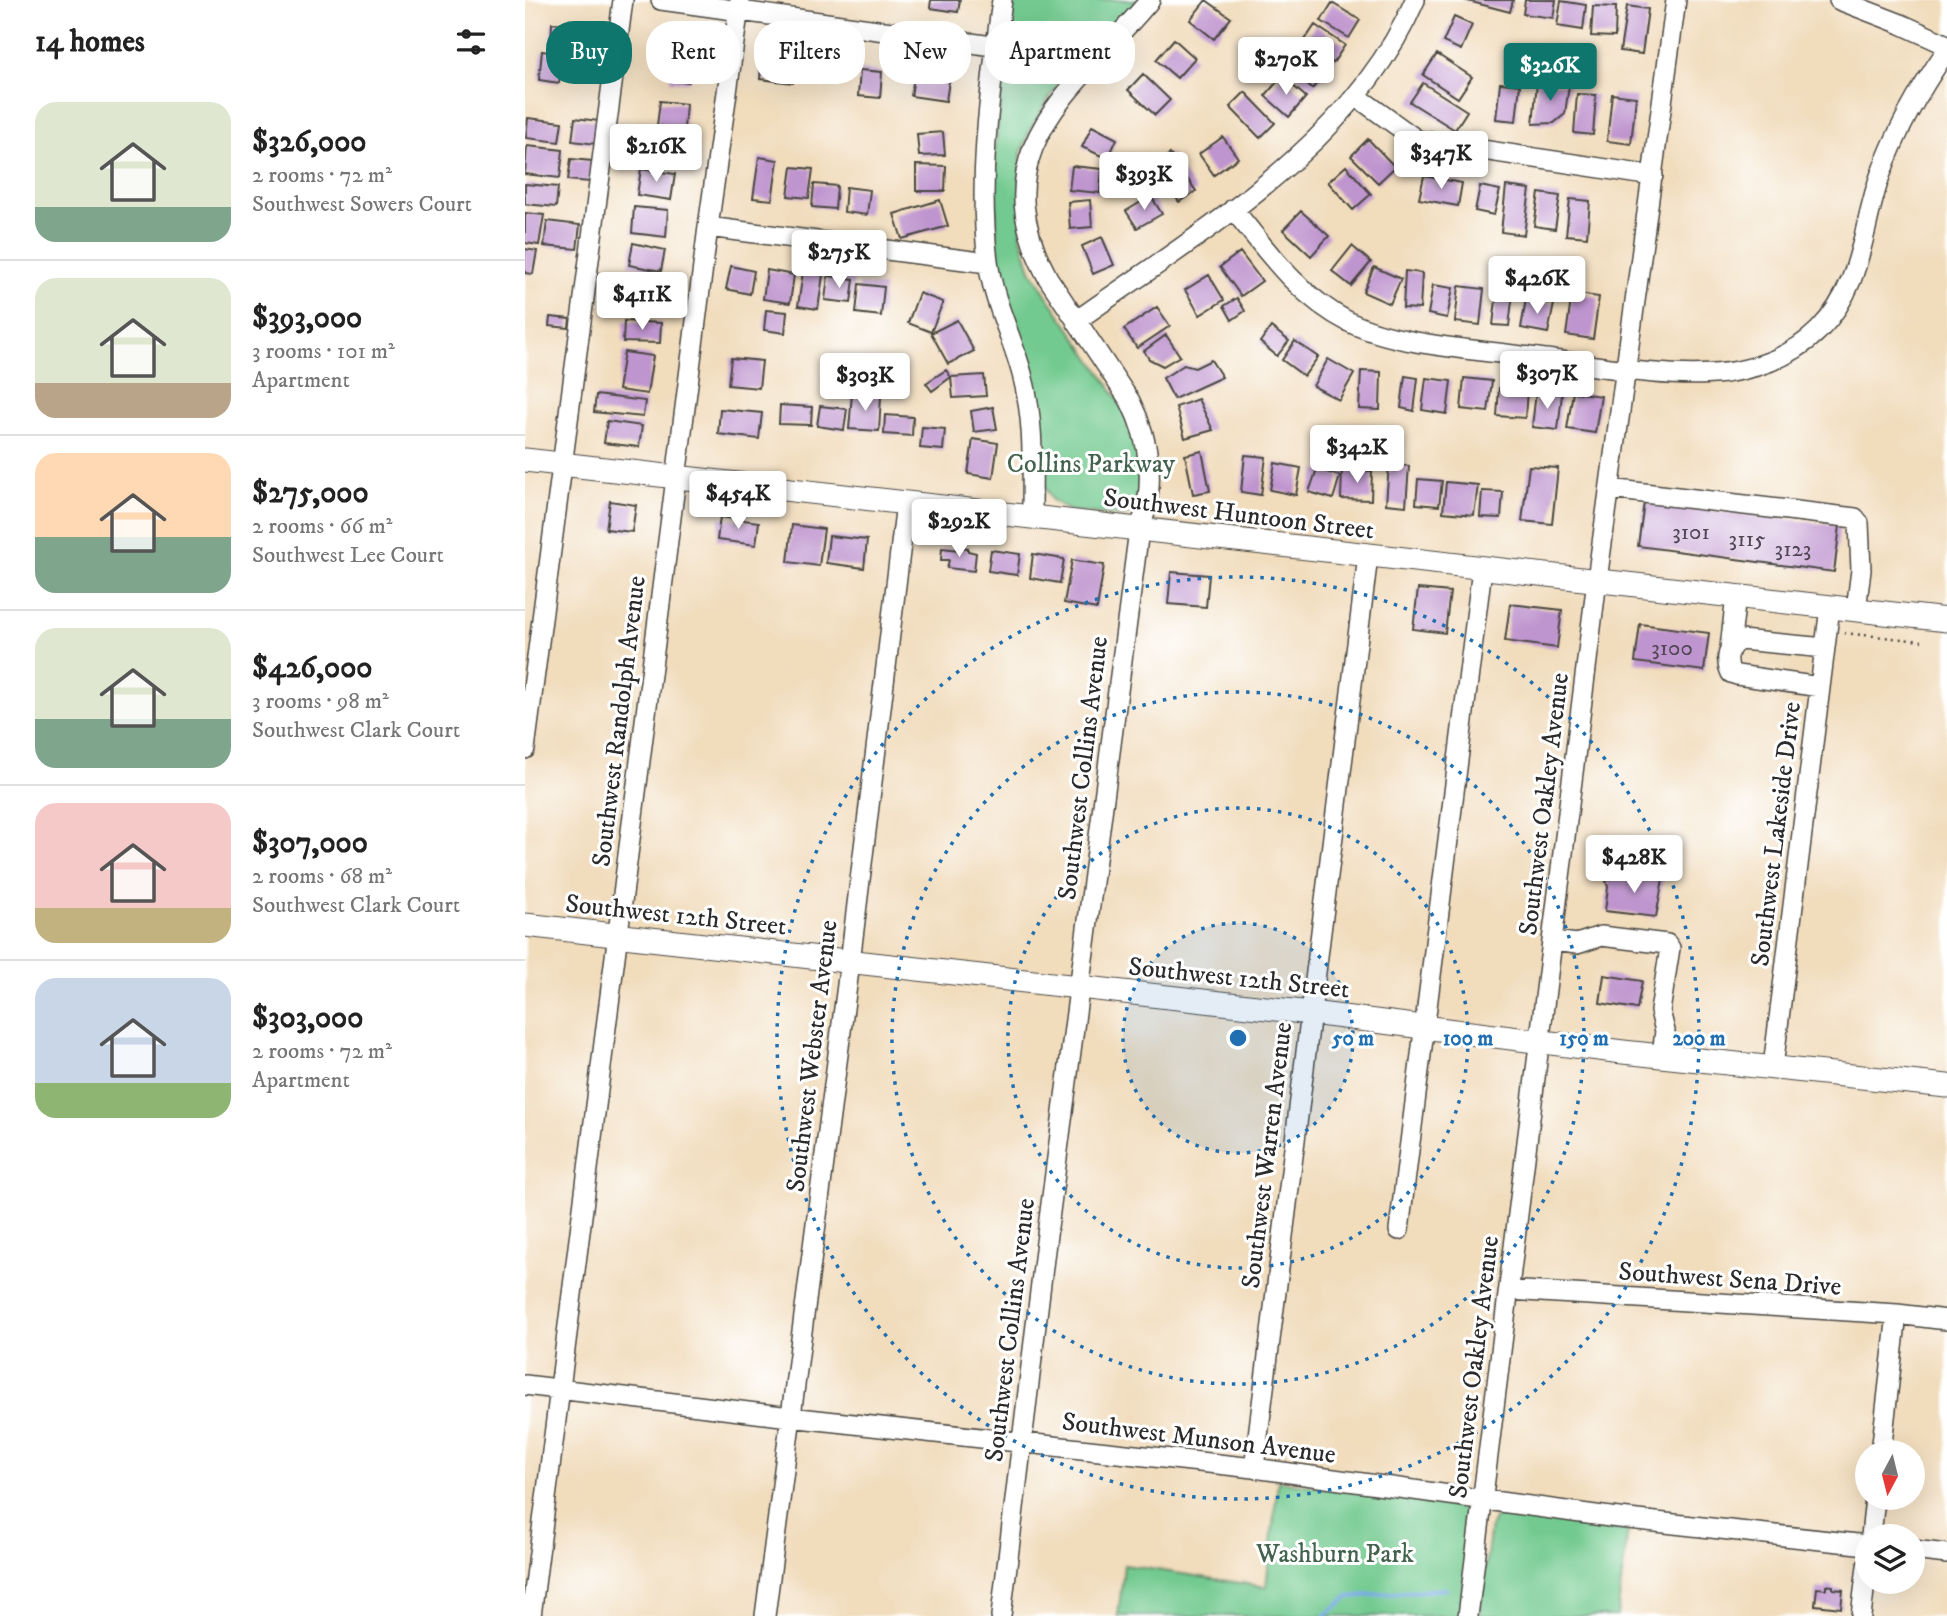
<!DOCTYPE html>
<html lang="en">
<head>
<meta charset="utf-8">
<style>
	body { margin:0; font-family:"IM FELL DW Pica",serif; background:#f2f2f2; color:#222; height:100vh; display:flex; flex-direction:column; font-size:26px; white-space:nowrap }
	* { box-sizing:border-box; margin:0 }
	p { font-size:23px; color:#767676 }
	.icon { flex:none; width:38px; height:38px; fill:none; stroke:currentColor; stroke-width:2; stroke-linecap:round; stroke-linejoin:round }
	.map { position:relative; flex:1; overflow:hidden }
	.details { display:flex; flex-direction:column; background:#fff; width:525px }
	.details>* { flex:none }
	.top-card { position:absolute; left:21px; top:21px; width:665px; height:63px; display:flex; gap:14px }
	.needle { width:46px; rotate:187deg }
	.controls { position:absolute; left:1330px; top:1440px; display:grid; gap:14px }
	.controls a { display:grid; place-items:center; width:70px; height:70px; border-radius:50%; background:#fff; box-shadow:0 7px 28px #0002; font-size:35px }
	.price { position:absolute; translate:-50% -60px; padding:0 16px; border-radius:7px; background:#fff; color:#222; font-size:23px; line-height:46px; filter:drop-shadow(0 2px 4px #0008) }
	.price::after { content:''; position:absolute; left:50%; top:42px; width:21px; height:16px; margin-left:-10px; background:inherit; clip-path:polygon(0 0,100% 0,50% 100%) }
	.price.active { background:#0f766e; color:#fff }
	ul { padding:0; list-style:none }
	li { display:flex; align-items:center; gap:21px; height:175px; padding:0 35px }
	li+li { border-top:2px solid #e0e0e0 }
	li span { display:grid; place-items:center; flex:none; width:196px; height:140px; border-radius:21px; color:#555 }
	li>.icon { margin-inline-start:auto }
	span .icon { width:84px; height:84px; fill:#fffc; stroke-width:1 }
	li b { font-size:30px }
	h2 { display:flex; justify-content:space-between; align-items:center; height:84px; padding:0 35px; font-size:30px }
	.tag { padding:0 24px; border-radius:28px; background:#fff; box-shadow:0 7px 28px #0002; font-size:24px; line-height:63px }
	.tag.active { background:#0f766e; color:#fff }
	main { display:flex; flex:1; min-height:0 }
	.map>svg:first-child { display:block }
	.green { fill:#73ca90; stroke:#4f7a5e; stroke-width:2 }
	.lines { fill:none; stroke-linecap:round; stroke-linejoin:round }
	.stream { stroke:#79aae4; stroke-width:4.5 }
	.building { fill:#bf95cf }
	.minor-casing { stroke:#494641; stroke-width:22 }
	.major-casing { stroke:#494641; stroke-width:25 }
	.path { stroke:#494641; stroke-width:2.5; stroke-dasharray:2 5; stroke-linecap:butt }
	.minor { stroke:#fff; stroke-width:19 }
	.major { stroke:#fff; stroke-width:23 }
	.ring { fill:none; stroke:#1f6fb2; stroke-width:3.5; stroke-dasharray:3.5 7 }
	.labels { text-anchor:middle; stroke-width:6; stroke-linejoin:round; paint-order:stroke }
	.number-label { font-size:23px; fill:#504654 }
	.park-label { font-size:26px; fill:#44634e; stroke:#fff }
	.street-label { font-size:26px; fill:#2b2b2b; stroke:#fff }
	.centre { fill:#1f6fb2; stroke:#fff; stroke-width:3.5 }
	.ring-label { font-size:21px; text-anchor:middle; font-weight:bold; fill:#1f6fb2; stroke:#fff; stroke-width:6; stroke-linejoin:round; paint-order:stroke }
</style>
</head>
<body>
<main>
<section class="details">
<h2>14 homes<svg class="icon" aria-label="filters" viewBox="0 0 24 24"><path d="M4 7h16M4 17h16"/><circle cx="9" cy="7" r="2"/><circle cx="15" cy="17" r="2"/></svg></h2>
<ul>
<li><span style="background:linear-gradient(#dfe7d0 75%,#7fa58c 0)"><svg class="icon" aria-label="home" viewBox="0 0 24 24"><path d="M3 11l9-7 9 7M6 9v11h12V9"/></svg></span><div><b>$326,000</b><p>2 rooms · 72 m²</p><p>Southwest Sowers Court</p></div></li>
<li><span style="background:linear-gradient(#dfe7d0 75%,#b9a48a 0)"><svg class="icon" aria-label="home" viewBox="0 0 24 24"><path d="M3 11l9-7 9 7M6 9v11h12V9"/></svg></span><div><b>$393,000</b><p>3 rooms · 101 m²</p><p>Apartment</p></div></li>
<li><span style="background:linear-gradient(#ffd9b3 60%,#7fa58c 0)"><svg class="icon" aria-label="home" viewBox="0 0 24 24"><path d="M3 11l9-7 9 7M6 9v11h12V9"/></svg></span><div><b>$275,000</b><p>2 rooms · 66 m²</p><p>Southwest Lee Court</p></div></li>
<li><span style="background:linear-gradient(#dfe7d0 65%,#7fa58c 0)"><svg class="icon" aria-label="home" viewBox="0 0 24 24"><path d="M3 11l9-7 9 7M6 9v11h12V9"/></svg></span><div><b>$426,000</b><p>3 rooms · 98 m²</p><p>Southwest Clark Court</p></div></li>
<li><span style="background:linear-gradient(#f6c9c9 75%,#c2b280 0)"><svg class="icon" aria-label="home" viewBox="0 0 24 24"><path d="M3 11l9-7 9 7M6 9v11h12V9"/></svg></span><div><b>$307,000</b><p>2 rooms · 68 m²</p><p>Southwest Clark Court</p></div></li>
<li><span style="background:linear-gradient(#c9d6e8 75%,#8fb573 0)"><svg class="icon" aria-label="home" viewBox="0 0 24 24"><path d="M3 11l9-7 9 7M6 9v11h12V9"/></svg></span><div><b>$303,000</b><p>2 rooms · 72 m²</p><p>Apartment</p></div></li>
</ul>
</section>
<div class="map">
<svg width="1422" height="1616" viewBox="0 0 1422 1616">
	<rect width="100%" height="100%" fill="#fff"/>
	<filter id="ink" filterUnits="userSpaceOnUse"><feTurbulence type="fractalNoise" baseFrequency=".0143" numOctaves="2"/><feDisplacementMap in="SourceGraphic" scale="14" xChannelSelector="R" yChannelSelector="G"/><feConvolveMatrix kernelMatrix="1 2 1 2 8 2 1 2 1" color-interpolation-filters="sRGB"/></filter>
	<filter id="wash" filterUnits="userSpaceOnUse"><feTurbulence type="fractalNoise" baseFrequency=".00686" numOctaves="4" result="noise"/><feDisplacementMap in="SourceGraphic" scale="28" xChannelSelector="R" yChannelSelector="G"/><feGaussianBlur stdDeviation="1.57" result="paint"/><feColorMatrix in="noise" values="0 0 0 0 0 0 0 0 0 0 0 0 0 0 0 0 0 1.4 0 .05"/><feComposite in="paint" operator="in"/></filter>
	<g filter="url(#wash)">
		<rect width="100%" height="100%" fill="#f1dcbc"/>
		<path class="green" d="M 486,0 L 614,0 L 579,39 L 535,81 L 506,128 L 496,153 L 496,237 L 506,270 L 522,296 L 578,376 L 604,417 L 614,449 L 614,506 L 609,512 L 599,516 L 545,511 L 527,500 L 518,482 L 518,439 L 511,395 L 481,300 L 472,258 L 470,149 Z
			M 753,1481 L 915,1504 L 943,1510 L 946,1523 L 935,1616 L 593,1616 L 599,1565 L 741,1587 Z
			M 977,1514 L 1103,1530 L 1092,1616 L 954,1616 L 966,1525 L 970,1517 Z"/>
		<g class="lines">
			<path class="stream" d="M 799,1616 L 823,1597 L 921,1589"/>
		</g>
		<g id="blocks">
			<path class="building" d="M 406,0 L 435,0 L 433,12 L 405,8 Z
				M 681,0 L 706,18 L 689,39 L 665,20 Z
				M 939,0 L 988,0 L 985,12 Z
				M 1000,0 L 1031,0 L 1028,18 L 998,14 Z
				M 1036,1 L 1061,5 L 1058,30 L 1032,26 Z
				M 807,3 L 835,20 L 824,38 L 796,21 Z
				M 1068,6 L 1091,7 L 1090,37 L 1066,36 Z
				M 1102,6 L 1123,9 L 1117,54 L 1095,51 Z
				M 929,17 L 947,25 L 936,50 L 918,42 Z
				M 27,23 L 46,24 L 46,46 L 26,45 Z
				M 790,25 L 820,45 L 808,63 L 778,43 Z
				M 649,39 L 670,58 L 652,78 L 631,60 Z
				M 148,43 L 168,44 L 164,82 L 145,81 Z
				M 780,50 L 803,71 L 787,89 L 764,68 Z
				M 17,51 L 38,54 L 34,83 L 14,80 Z
				M 912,54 L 947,77 L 933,98 L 898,75 Z
				M 237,58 L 271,63 L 268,83 L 235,79 Z
				M 283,58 L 308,61 L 305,84 L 280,81 Z
				M 391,64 L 426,68 L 421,101 L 386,96 Z
				M 335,70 L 357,72 L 355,98 L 333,96 Z
				M 618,74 L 645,100 L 630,115 L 603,90 Z
				M 757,76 L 781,97 L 764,117 L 740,96 Z
				M 1012,82 L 1044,85 L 1040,114 L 1029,123 L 1008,124 Z
				M 898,83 L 942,111 L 930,130 L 885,102 Z
				M 975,83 L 995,85 L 991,121 L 971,119 Z
				M 720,92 L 750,123 L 735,138 L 705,107 Z
				M 1052,94 L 1071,95 L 1068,135 L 1049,133 Z
				M 1087,94 L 1111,97 L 1106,144 L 1082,141 Z
				M 135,101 L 161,104 L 159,129 L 132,126 Z
				M 3,118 L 37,122 L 34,142 L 1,138 Z
				M 50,118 L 74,121 L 71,144 L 47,141 Z
				M 567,126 L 592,139 L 583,159 L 557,147 Z
				M 418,132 L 420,155 L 394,156 L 392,134 Z
				M 698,137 L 713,158 L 689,175 L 674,154 Z
				M 843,139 L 870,167 L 853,183 L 826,156 Z
				M 2,146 L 38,150 L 35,178 L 0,174 Z
				M 645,154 L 671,191 L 654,202 L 629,166 Z
				M 234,157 L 253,160 L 247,200 L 228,198 Z
				M 46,159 L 67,161 L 65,182 L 43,180 Z
				M 391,165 L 421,166 L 420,191 L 391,191 Z
				M 547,166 L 577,169 L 575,193 L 544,190 Z
				M 821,166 L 846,194 L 828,210 L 803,182 Z
				M 267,167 L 288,169 L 284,198 L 263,196 Z
				M 116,169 L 150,174 L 146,200 L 112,195 Z
				M 899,176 L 937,183 L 933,206 L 894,199 Z
				M 0,184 L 33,187 L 31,207 L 0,204 Z
				M 289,184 L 312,186 L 310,209 L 287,207 Z
				M 955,186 L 975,190 L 969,215 L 950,211 Z
				M 981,186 L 1005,189 L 999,235 L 976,232 Z
				M 321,187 L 345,190 L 342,215 L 319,212 Z
				M 1014,193 L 1035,196 L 1030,229 L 1009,226 Z
				M 626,196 L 637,214 L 612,228 L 601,211 Z
				M 1045,199 L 1065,201 L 1062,237 L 1041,235 Z
				M 415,200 L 423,226 L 377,239 L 369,214 Z
				M 565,200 L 567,227 L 545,229 L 543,202 Z
				M 109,207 L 143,210 L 141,237 L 107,233 Z
				M 776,211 L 804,236 L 786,256 L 758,230 Z
				M 0,213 L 19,215 L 14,245 L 0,243 Z
				M 22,221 L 55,225 L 52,249 L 19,246 Z
				M 577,237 L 589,265 L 568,274 L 557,246 Z
				M 108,243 L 140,250 L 136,271 L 104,265 Z
				M 827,246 L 846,262 L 826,286 L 807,271 Z
				M 0,249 L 12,251 L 8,274 L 0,273 Z
				M 715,252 L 737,281 L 716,296 L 695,267 Z
				M 206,266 L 229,271 L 225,294 L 201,289 Z
				M 849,267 L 876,279 L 865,304 L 838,292 Z
				M 242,270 L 269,275 L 265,303 L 238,299 Z
				M 880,271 L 897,273 L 895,309 L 878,308 Z
				M 278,272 L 298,275 L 293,309 L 273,306 Z
				M 684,275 L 699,300 L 675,315 L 660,290 Z
				M 303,276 L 329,279 L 326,303 L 300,300 Z
				M 973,283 L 989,284 L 984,326 L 968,325 Z
				M 110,284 L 142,287 L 140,310 L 108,307 Z
				M 334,284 L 359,287 L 356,316 L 331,313 Z
				M 908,285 L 928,288 L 922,318 L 903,314 Z
				M 934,286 L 959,289 L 955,325 L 930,322 Z
				M 394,293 L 418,302 L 406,332 L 383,323 Z
				M 1047,293 L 1074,297 L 1068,339 L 1041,335 Z
				M 712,298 L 720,311 L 707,320 L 699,306 Z
				M 1001,299 L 1029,304 L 1023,333 L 996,328 Z
				M 632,307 L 645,326 L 612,348 L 599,329 Z
				M 241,310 L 262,312 L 260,333 L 239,330 Z
				M 25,317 L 45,319 L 44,328 L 24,326 Z
				M 432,320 L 449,351 L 423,364 L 406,333 Z
				M 99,321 L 136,323 L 135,343 L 98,342 Z
				M 746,327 L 764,341 L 752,356 L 735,342 Z
				M 641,335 L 655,356 L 638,366 L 624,359 L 619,351 Z
				M 770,341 L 793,357 L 779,376 L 757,360 Z
				M 99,352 L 128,356 L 122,394 L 93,390 Z
				M 206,358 L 237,361 L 234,388 L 203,385 Z
				M 803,359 L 829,374 L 814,400 L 788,386 Z
				M 686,360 L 697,377 L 649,399 L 638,378 L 659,365 L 670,368 Z
				M 421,370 L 426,377 L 407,391 L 401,383 Z
				M 836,371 L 856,372 L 855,410 L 834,409 Z
				M 459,375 L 461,396 L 428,398 L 426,377 Z
				M 880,376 L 893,378 L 889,411 L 876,408 Z
				M 901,378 L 926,381 L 922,414 L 897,410 Z
				M 939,378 L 967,381 L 963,412 L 936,409 Z
				M 974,388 L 1002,390 L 1000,418 L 972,416 Z
				M 1011,392 L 1037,394 L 1033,430 L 1007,427 Z
				M 1048,392 L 1076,396 L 1070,433 L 1042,429 Z
				M 327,394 L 356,396 L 354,431 L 324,429 Z
				M 71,395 L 120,401 L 118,417 L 69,412 Z
				M 673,399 L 688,430 L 660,438 L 651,407 Z
				M 255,405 L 287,407 L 286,425 L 254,424 Z
				M 295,406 L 322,409 L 319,430 L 292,426 Z
				M 468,407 L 472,429 L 449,432 L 446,411 Z
				M 195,409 L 237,413 L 234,439 L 193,434 Z
				M 360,415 L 388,417 L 387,436 L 359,434 Z
				M 82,421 L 117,426 L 114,447 L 79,443 Z
				M 397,427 L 420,429 L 418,450 L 395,448 Z
				M 448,439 L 473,443 L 468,478 L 443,474 Z
				M 677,451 L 685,491 L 668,494 L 660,455 Z
				M 720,455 L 741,457 L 736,495 L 716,492 Z
				M 750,463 L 776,468 L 771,495 L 745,490 Z
				M 864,464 L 884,466 L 881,506 L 861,504 Z
				M 1004,466 L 1033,468 L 1027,524 L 997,521 Z
				M 792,469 L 815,476 L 808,499 L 784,492 Z
				M 817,470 L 847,471 L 846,500 L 816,499 Z
				M 893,479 L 917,481 L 914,506 L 891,504 Z
				M 921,482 L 953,485 L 949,515 L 918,512 Z
				M 957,491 L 978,492 L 976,518 L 955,517 Z
				M 85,501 L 111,505 L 107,532 L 81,529 Z
				M 1119,502 L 1315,526 L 1309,572 L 1113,546 Z
				M 195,517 L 234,522 L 231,545 L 192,540 Z
				M 267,525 L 299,529 L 294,566 L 263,562 Z
				M 304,536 L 342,540 L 339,568 L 301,563 Z
				M 435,547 L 443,548 L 443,551 L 451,553 L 449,571 L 422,568 L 424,560 L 416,560 L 417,548 L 434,550 Z
				M 466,550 L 495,554 L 492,575 L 463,571 Z
				M 508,554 L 539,559 L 535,583 L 505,578 Z
				M 547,560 L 579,565 L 572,609 L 539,603 Z
				M 646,572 L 684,575 L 681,607 L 643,604 Z
				M 893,589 L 925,592 L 920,633 L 888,629 Z
				M 985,604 L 1037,610 L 1032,648 L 980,641 Z
				M 1115,624 L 1184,633 L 1179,671 L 1110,662 Z
				M 1089,873 L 1138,879 L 1131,917 L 1080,911 L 1083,887 L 1081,881 L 1088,878 Z
				M 1079,975 L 1117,981 L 1112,1009 L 1075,1003 Z
				M 1301,1585 L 1308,1586 L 1308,1589 L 1318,1590 L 1316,1608 L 1290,1605 L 1292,1588 L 1301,1589 Z"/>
		</g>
	</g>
	<g filter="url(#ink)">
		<use href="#blocks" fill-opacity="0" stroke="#494641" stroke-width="2"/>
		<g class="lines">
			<g class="minor-casing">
				<path id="minor" d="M 136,0 L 532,55 L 566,66
					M 477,0 C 466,86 452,175 463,261 C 468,301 487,336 497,374 C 510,421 507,469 507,518
					M 1314,0 L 1376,24 L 1422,45
					M 831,96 L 892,140 L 1128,176
					M 708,209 C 743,252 773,296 824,322 C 873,346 950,349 1005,357 C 1064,364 1142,380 1200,373 C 1235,368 1268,356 1294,330 C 1338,285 1336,231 1355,176 C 1371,131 1395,89 1422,50
					M 183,227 L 463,263
					M 551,321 C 673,234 829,144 890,0
					M 1085,489 L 1330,518 L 1334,523 L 1336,570 L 1331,610
					M 1205,648 L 1211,596
					M 1295,687 L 1212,675 L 1206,673 C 1200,661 1202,645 1216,640 L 1300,648
					M 0,749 L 98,0
					M 1028,941 L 1052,944 L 1076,936 L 1142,944 L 1145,948 L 1135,1011 L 1140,1031 L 1137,1055
					M 1248,1067 L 1305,607
					M 874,1230 L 957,569
					M 984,1290 L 1372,1314 L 1422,1320
					M 0,1385 L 265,1417 L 729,1468 L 1085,1517 L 1342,1545
					M 1356,1452 L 1372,1314
					M 729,1468 L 843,556
					M 1346,1536 L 1350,1498
					M 1388,1550 L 1422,1554
					M 6,1616 L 183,227 L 215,0
					M 240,1616 L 325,962 L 381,503
					M 476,1616 L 520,1250 L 614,530 C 632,487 625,441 605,401 L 523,278 C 453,149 550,90 625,0
					M 943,1616 L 1072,580 L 1151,0
					M 1336,1616 L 1342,1566"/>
			</g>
			<g class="major-casing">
				<path id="major" d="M 0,460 L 1422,620
					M 0,925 L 786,1013 L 1098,1052 L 1422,1086"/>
			</g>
			<path class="path" d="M 1319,633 L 1397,641"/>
			<use href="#minor" class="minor"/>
			<use href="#major" class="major"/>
		</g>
	</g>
	<circle cx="713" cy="1038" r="115" fill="#1f6fb2" fill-opacity=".12"/>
	<g class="ring">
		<circle cx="713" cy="1038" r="115"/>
		<circle cx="713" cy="1038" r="230"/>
		<circle cx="713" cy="1038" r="346"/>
		<circle cx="713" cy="1038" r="461"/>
	</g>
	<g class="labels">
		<g class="number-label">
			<text x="1166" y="539">3101</text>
			<text x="1222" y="546">3115</text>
			<text x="1268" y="556">3123</text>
			<text x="1147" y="655">3100</text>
		</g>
		<g class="park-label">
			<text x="566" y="472">Collins Parkway</text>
			<text x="810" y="1562">Washburn Park</text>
		</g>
		<g class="street-label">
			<text transform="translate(714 513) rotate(7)" y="9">Southwest Huntoon Street</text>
			<text transform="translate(93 721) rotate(-83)" y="9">Southwest Randolph Avenue</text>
			<text transform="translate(557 768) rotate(-83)" y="9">Southwest Collins Avenue</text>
			<text transform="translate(1018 804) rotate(-83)" y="9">Southwest Oakley Avenue</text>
			<text transform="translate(1250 834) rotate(-83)" y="9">Southwest Lakeside Drive</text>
			<text transform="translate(151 914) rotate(6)" y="9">Southwest 12th Street</text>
			<text transform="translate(714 977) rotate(6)" y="9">Southwest 12th Street</text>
			<text transform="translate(286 1056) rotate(-83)" y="9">Southwest Webster Avenue</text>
			<text transform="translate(741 1155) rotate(-83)" y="9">Southwest Warren Avenue</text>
			<text transform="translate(1205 1278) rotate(4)" y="9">Southwest Sena Drive</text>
			<text transform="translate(484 1330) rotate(-83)" y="9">Southwest Collins Avenue</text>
			<text transform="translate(948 1367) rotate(-83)" y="9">Southwest Oakley Avenue</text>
			<text transform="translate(674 1437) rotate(7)" y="9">Southwest Munson Avenue</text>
		</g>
	</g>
	<circle cx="713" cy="1038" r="10" class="centre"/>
	<g class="ring-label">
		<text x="828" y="1045">50 m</text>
		<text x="943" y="1045">100 m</text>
		<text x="1059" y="1045">150 m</text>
		<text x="1174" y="1045">200 m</text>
	</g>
</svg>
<div class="controls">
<a><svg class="needle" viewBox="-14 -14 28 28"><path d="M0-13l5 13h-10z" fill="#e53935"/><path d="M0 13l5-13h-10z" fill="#767676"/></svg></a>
<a><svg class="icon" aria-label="layers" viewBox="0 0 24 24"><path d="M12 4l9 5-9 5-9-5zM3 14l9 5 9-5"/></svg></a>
</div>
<b class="price" style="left:761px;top:97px">$270K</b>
<b class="price active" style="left:1025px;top:103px">$326K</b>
<b class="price" style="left:131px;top:184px">$216K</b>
<b class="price" style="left:916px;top:191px">$347K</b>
<b class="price" style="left:619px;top:212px">$393K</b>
<b class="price" style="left:314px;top:290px">$275K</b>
<b class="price" style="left:1012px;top:316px">$426K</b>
<b class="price" style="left:117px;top:332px">$411K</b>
<b class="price" style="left:1022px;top:411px">$307K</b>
<b class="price" style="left:340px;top:413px">$303K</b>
<b class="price" style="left:832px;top:485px">$342K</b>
<b class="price" style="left:213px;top:531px">$454K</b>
<b class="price" style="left:434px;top:559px">$292K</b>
<b class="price" style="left:1109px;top:895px">$428K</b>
<div class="top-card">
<a class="tag active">Buy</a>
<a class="tag">Rent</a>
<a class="tag">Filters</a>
<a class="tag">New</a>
<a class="tag">Apartment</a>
</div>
</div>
</main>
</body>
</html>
